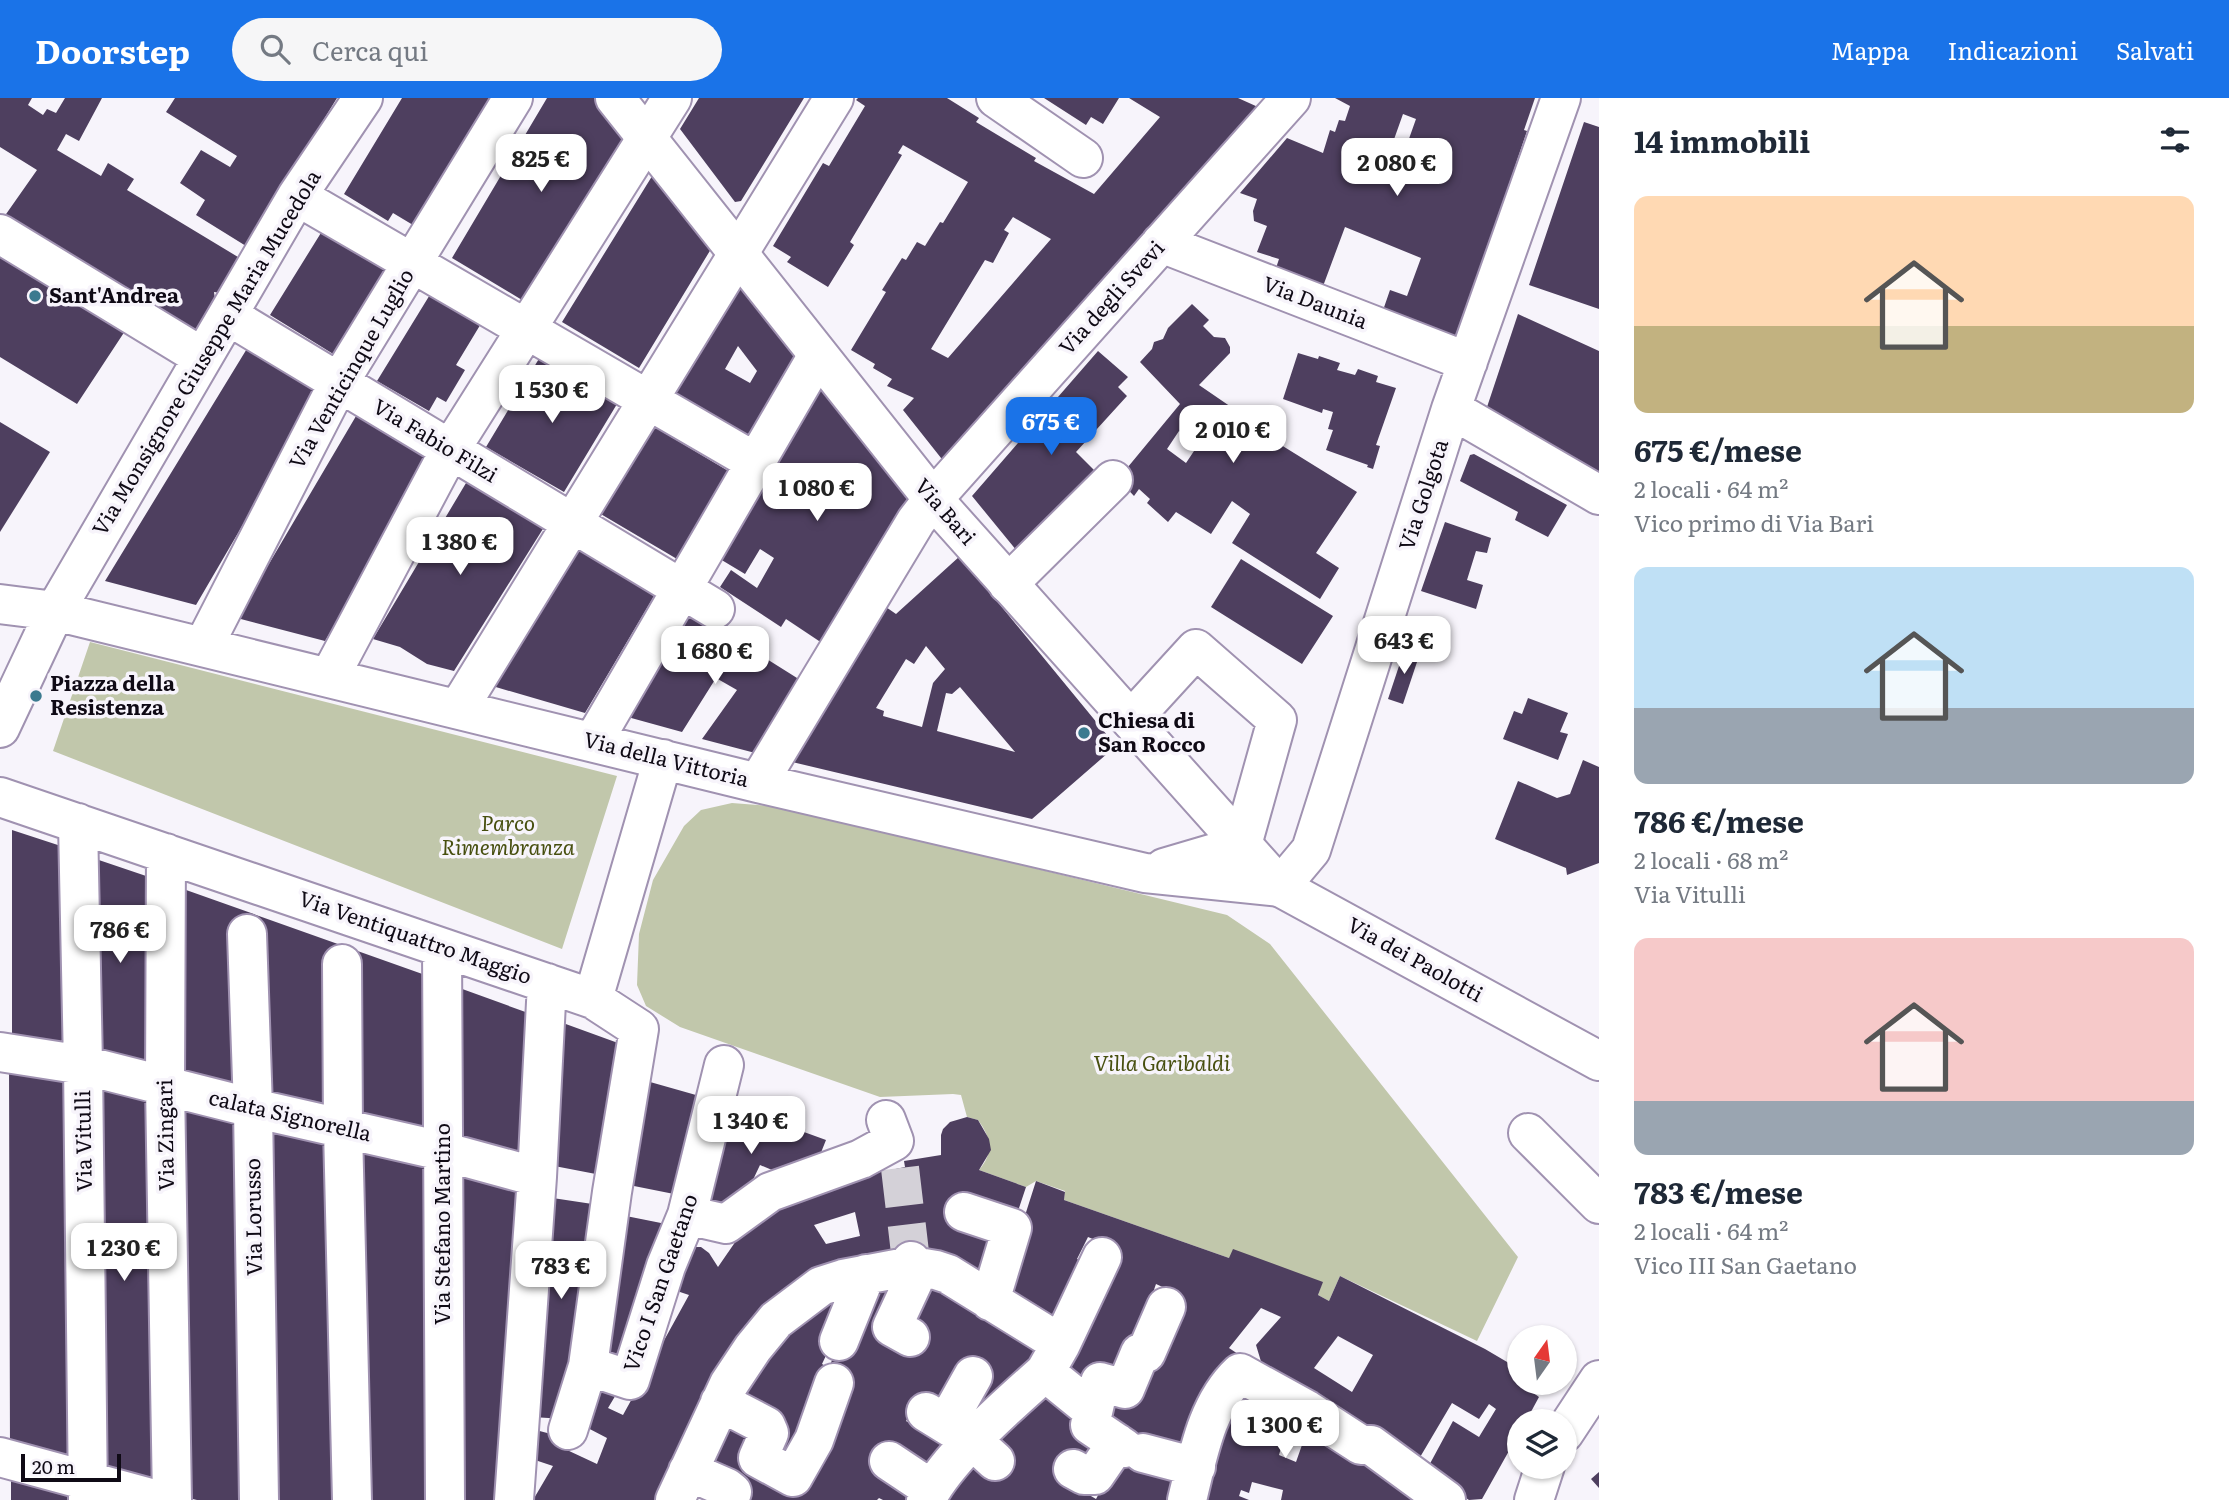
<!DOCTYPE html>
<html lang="it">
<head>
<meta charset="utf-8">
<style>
	body { margin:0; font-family:Literata,serif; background:#f6f6f7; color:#1f2937; height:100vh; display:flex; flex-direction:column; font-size:26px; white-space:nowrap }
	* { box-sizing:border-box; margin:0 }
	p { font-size:23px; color:#747a83 }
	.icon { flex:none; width:38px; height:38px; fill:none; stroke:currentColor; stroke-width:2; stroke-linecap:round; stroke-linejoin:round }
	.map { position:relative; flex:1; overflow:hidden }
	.details { display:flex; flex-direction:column; background:#fff; width:630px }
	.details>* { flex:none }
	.needle { width:46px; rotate:14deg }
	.fabs { position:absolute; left:1507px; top:1227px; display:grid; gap:14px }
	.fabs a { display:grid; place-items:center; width:70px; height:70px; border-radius:50%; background:#fff; box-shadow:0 2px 5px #0004; font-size:35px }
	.scale { position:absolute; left:21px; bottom:18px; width:100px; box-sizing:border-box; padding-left:7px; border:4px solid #0f0a15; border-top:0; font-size:19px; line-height:24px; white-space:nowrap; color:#0f0a15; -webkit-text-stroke:5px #f7f4fb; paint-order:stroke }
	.price { position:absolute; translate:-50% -60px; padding:0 16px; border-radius:14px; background:#fff; color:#222; font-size:23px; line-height:46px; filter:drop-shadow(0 2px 4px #0008) }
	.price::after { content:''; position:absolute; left:50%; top:42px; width:21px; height:16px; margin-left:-10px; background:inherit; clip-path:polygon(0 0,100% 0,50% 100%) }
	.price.selected { background:#1a73e8; color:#fff }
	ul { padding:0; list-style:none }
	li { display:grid; align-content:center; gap:14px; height:371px; padding:0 35px }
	li span { display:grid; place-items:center; height:217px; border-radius:14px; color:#555 }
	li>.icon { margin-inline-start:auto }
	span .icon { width:126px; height:126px; fill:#fffc; stroke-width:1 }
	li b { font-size:30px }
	h2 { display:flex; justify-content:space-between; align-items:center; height:84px; padding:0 35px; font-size:30px }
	header { display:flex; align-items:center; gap:42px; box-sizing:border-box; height:98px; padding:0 35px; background:#1a73e8; color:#fff }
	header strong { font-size:33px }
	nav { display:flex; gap:38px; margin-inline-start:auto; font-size:24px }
	.search { width:490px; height:63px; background:#f6f6f7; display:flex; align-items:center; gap:18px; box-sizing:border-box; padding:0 24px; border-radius:38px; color:#747a83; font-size:26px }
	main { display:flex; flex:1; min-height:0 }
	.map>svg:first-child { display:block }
	.green { fill:#c1c7ab }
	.building { fill:#4e3f5f; fill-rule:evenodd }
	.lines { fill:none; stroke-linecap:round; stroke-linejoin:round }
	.minor-tunnel { stroke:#d4d1d8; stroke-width:38; stroke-dasharray:38 19; stroke-linecap:butt }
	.minor-casing { stroke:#a092b1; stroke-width:42 }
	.major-casing { stroke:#a092b1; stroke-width:42 }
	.minor { stroke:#fff; stroke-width:38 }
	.major { stroke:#fff; stroke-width:38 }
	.poi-dot { fill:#3b7a8f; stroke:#f7f4fb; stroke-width:2.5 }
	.labels { text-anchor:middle; stroke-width:7; stroke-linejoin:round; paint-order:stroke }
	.poi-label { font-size:21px; font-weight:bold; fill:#0f0a15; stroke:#f7f4fb; text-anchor:start }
	.street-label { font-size:21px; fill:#0f0a15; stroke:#f7f4fb }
	.park-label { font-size:21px; font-style:italic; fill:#474f0f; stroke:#f7f4fb }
</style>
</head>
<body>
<header>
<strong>Doorstep</strong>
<div class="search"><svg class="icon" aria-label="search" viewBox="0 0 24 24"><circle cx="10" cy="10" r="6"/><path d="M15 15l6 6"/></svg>Cerca qui</div>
<nav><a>Mappa</a><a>Indicazioni</a><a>Salvati</a></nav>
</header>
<main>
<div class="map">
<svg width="1599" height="1402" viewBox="0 0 1599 1402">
	<rect width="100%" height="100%" fill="#f7f4fb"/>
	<path class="green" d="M 90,544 L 617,678 L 562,851 L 53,653 Z
		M 732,705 L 783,709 L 1227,817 L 1270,846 L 1518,1159 L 1477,1243 L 1340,1178 L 1329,1203 L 1318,1197 L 1322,1185 L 1229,1160 L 1064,1102 L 1065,1093 L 1036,1083 L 1026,1089 L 979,1072 C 994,1055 991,1039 978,1022 L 967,1019 L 961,997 L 953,996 L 880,999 L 680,929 L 646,908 L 637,887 L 639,836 L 653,782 L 684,728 L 701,712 Z"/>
	<path class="building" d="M 0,0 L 32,0 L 28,7 L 43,17 L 47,11 L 56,15 L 65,0 L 102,0 L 79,43 L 66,36 L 57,52 L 101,78 L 108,65 L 134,81 L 127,92 L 238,159 L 236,163 L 240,166 L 221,195 L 214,194 L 215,201 L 193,236 L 4,119 L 37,72 L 0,49 Z
		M 175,0 L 337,0 L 246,148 L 196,117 L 205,102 L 180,85 L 201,52 L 230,69 L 237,58 L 166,14 Z
		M 402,0 L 502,0 L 423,133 L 393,115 L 388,123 L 344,96 Z
		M 547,0 L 595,0 L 626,39 L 527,205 L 452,160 Z
		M 699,0 L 804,0 L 741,103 L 735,104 L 680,31 Z
		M 858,0 L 947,0 L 979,20 L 976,24 L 1036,60 L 1034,63 L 1094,96 L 1160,19 L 1129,0 L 1238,0 L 1258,9 L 945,365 L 903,312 L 914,300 L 887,288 L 892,281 L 873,270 L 875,266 L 851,252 L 886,194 L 882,192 L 902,160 L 906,162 L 917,144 L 925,148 L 940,124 L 943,125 L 968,84 L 903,47 L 898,55 L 902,57 L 850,144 L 854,147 L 828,189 L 787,164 L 791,159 L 773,148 L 823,65 L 829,68 L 865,8 L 856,2 ZM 1013,119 L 1051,141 L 948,260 L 931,251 L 985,162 L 993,165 L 1009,135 L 1004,132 Z
		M 1044,0 L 1119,0 L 1103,26 L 1091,19 L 1086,27 Z
		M 1335,0 L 1535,0 L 1524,32 L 1527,33 L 1454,249 L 1380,221 L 1390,192 L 1407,198 L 1421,160 L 1345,129 L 1319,199 L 1272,182 L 1279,161 L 1257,154 L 1267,128 L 1254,123 L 1253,113 L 1257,101 L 1240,95 L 1287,40 L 1323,55 L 1330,32 L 1335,34 L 1339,22 L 1345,23 L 1350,8 ZM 1403,16 L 1416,21 L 1394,83 L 1381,78 Z
		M 1584,24 L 1599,29 L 1599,211 L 1529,187 Z
		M 654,75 L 711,151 L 639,270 L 562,224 Z
		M 324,130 L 396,173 L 343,262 L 270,217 Z
		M 0,155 L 125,233 L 77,306 L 0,259 Z
		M 738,183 L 799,261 L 751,339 L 673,293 ZM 738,248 L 757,273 L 750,285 L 725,271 Z
		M 431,195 L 482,224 L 456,267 L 465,272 L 446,304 L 437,299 L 429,313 L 377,283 Z
		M 1192,206 L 1209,222 L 1203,228 L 1214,239 L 1225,240 L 1230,249 L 1230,255 L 1199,287 L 1275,339 L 1273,342 L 1357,394 L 1316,455 L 1339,470 L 1320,501 L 1232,445 L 1250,416 L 1232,403 L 1211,436 L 1176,414 L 1168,424 L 1147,405 L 1150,401 L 1139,391 L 1134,398 L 1118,381 L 1180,306 L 1140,264 L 1152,251 L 1154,244 L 1163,241 L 1168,230 ZM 1179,333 L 1198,347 L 1186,365 L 1167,351 Z
		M 1518,216 L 1599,253 L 1599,381 L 1484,318 Z
		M 248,249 L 321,293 L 196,507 L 105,483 Z
		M 1098,253 L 1128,279 L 1118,289 L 1127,298 L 1076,354 L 1097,375 L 1021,458 L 972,398 Z
		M 1298,255 L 1318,261 L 1319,258 L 1340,265 L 1337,272 L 1355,277 L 1358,271 L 1378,278 L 1376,284 L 1396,290 L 1376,347 L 1380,348 L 1373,371 L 1367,369 L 1368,367 L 1326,352 L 1333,332 L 1328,331 L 1333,314 L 1323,311 L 1322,315 L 1283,301 Z
		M 540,259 L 617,306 L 564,394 L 486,349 Z
		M 822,287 L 911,397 L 911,406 L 825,547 L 786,521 L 781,529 L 720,489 L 731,472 L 757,490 L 774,460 L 760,451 L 745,476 L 720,461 Z
		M 359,313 L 437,358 L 325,543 L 237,520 Z
		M 0,324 L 50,354 L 0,434 Z
		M 653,328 L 730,374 L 677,461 L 599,415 Z
		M 1474,356 L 1567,407 L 1548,439 L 1515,422 L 1518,414 L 1460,383 L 1470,357 Z
		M 469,380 L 546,426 L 454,573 L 427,566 L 400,549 L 373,541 Z
		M 1445,424 L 1491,440 L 1487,455 L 1476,453 L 1467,482 L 1483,487 L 1476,511 L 1421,493 Z
		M 574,446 L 657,493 L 585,615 L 489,587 Z
		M 960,458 L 1116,648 L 1032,721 L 788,663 L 883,507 L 896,516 ZM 926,548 L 945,571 L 933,585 L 922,629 L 883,618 L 884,613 L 876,610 L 906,561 L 914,566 ZM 960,589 L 1015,654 L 937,633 L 946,595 L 952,596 Z
		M 1241,461 L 1333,518 L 1302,566 L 1211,509 Z
		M 687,511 L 805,585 L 759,656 L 702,641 L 737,592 L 716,580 L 682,634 L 624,618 Z
		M 1405,550 L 1420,555 L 1403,606 L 1388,601 Z
		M 1528,600 L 1568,615 L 1560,634 L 1568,636 L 1558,662 L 1503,641 L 1514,613 L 1522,616 Z
		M 1583,662 L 1599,669 L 1599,765 L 1567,777 L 1566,770 L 1495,741 L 1518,683 L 1557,700 L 1570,696 Z
		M 12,732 L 67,750 L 68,955 L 12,947 Z
		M 87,758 L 152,780 L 151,973 L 89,959 Z
		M 172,787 L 428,878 L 427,1038 L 174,976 Z
		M 454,888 L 531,916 L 522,1059 L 456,1046 Z
		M 552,921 L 618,945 L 601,1077 L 544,1066 Z
		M 9,964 L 69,974 L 73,1369 L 10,1356 Z
		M 636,980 L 703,999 L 679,1097 L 624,1086 Z
		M 91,981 L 153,997 L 156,1392 L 95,1374 Z
		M 174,1003 L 240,1019 L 247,1402 L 197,1402 L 180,1398 Z
		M 721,1004 L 826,1042 L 816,1067 L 791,1080 L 760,1067 L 742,1105 L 729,1116 L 696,1104 Z
		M 967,1019 L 978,1022 L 989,1041 L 991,1052 L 979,1072 L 1026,1089 L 1016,1119 L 1000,1143 L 986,1188 L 818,1181 L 664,1402 L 533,1402 L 553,1368 L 529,1360 L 532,1331 L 570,1341 L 567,1352 L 597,1366 L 607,1340 L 582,1327 L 596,1281 L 617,1295 L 608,1310 L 623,1317 L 689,1197 L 680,1194 L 673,1188 L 692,1149 L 701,1149 L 709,1155 L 718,1169 L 738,1140 L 784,1094 L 905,1069 L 904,1063 L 941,1057 L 941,1037 L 943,1031 L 950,1024 ZM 855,1114 L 860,1138 L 826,1146 L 814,1127 Z
		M 263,1025 L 330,1042 L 334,1402 L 269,1402 Z
		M 355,1048 L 428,1065 L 432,1402 L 360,1402 Z
		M 453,1072 L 522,1086 L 508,1402 L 453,1402 Z
		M 1036,1083 L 1065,1094 L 1064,1102 L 1229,1160 L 1233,1151 L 1323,1184 L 1318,1197 L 1329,1203 L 1340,1178 L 1485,1251 L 1519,1271 L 1517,1283 L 1539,1299 L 1526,1323 L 1519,1323 L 1519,1335 L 1482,1401 L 1469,1402 L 1426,1373 L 1453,1323 L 1479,1339 L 1496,1311 L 1489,1306 L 1479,1321 L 1452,1305 L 1416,1366 L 1266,1280 L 1256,1247 L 1281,1219 L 1261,1210 L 1229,1250 L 1241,1258 L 1181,1377 L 1179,1402 L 883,1402 L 879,1400 L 877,1402 L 736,1402 L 702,1371 L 726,1313 L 797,1365 L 731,1303 L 807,1203 L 855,1196 L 822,1266 L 829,1270 L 837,1249 L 874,1181 L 904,1184 L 903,1227 L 925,1181 L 1048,1249 L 974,1333 L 946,1315 L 914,1310 L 906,1323 L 920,1331 L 979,1344 L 1044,1282 L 1104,1347 L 1057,1378 L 1096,1401 L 1127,1344 L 1100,1326 L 1105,1299 L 1151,1262 L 1182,1198 L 1156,1186 L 1123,1281 L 1080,1290 L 1055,1274 L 1112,1149 L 1088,1139 L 1077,1161 L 1084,1164 L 1048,1229 L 1000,1196 ZM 1338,1238 L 1373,1257 L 1352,1294 L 1314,1270 Z
		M 546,1099 L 599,1107 L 565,1321 L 532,1319 Z
		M 621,1117 L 671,1127 L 625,1271 L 600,1267 Z
		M 1233,1287 L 1290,1317 L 1279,1357 L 1296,1364 L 1309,1327 L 1418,1402 L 1281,1402 L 1283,1392 L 1252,1384 L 1249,1395 L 1241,1392 L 1239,1398 L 1249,1402 L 1198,1402 Z
		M 11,1372 L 74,1387 L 74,1402 L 11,1402 Z
		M 1599,1374 L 1599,1390 L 1591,1381 Z"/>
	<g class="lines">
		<path class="minor-tunnel" d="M 900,1070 L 911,1163"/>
		<g class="minor-casing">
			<path id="minor" d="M 996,0 L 1083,60
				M 297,98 L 755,364
				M 0,136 L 202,259
				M 1161,145 L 1468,264
				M 229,218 L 715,511
				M 1451,311 L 1599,397
				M 1008,486 L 1113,382
				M 0,506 L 55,513 L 758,685 L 1145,775 L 1280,789 L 1311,752 L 1451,311 L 1561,0
				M 203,549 L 338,286 L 513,0
				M 329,580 L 450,352 L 672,0
				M 458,611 C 582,407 710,205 834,0
				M 1131,622 L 1196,551 L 1277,622 L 1242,747 L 1164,770
				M 0,630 L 55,513 L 297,98 L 363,0
				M 593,644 L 818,257
				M 758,685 L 916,423 L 933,401 L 1291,0
				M 0,699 L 593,901 L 639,931 L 612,1094 L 588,1268 L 568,1332
				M 78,725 L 83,967 L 88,1402
				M 166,755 L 165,988 L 172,1402
				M 247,836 L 253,1010 L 259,1402
				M 442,850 L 445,1402
				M 342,866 L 343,1031 L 352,1402
				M 593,901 L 663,661
				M 0,954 L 83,967 L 253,1010 L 442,1053 L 537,1079
				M 1528,1035 L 1599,1106
				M 964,1114 L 1012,1130 L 990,1203
				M 687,1117 L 726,1126 L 770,1094 L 861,1061 L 894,1043 L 886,1022
				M 910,1239 L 892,1229 L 913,1184 L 911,1163
				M 839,1243 L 866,1176
				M 1061,1246 L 1102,1159
				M 588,1268 L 630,1282 L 666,1168 L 687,1117 L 724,967
				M 720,1304 L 766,1328 L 769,1335 L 758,1360 L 793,1379 L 814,1342 L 834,1285
				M 926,1314 L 973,1343 L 995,1363
				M 946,1326 L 973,1278
				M 1564,1335 L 1599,1282
				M 1124,1350 L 1090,1327 L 1100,1284 L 1125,1291 L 1140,1255 L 1146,1255 L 1166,1209
				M 1143,1355 L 1196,1369
				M 0,1359 L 158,1402
				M 889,1363 L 931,1391
				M 1073,1371 L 1084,1377 L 1095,1377 L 1117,1345
				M 688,1373 L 727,1390 L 732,1394 L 729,1402
				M 514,1402 L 537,1079 L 547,885
				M 675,1402 L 729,1286 L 753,1250 L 776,1222 L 821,1188 L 843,1181 L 912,1168 L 936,1172 L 948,1176 L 1061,1246 L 1045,1274 L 1093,1313
				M 926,1402 C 947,1360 1009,1306 1045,1274
				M 1187,1402 C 1198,1358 1206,1307 1240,1275 L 1307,1312 L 1361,1347 L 1371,1347 L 1446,1402
				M 1534,1402 L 1545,1368"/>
		</g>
		<g class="major-casing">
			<path id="major" d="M 615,0 L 933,401 L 1280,789 L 1599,963"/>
		</g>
		<use href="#minor" class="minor"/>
		<use href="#major" class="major"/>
	</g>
	<g class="poi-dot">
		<circle cx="35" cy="198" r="7"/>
		<circle cx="36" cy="598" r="7"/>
		<circle cx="1084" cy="635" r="7"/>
	</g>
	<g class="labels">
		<g class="poi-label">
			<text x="49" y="205">Sant'Andrea</text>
			<text x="50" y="593">Piazza della<tspan x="50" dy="24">Resistenza</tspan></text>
			<text x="1098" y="630">Chiesa di<tspan x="1098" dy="24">San Rocco</tspan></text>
		</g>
		<g class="street-label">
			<text transform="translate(1112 200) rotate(-48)" y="7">Via degli Svevi</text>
			<text transform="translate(1315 205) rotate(21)" y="7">Via Daunia</text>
			<text transform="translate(207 255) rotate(-59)" y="7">Via Monsignore Giuseppe Maria Mucedola</text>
			<text transform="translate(352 271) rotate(-60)" y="7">Via Venticinque Luglio</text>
			<text transform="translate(435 343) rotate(31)" y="7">Via Fabio Filzi</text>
			<text transform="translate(1424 397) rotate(-72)" y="7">Via Golgota</text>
			<text transform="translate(945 414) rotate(49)" y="7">Via Bari</text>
			<text transform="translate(666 662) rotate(14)" y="7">Via della Vittoria</text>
			<text transform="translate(415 840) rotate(19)" y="7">Via Ventiquattro Maggio</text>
			<text transform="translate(1415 862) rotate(29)" y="7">Via dei Paolotti</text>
			<text transform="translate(290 1018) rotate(13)" y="7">calata Signorella</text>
			<text transform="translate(166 1037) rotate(-91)" y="7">Via Zingari</text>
			<text transform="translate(84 1043) rotate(-91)" y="7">Via Vitulli</text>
			<text transform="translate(254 1119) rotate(-91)" y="7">Via Lorusso</text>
			<text transform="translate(443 1126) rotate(-90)" y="7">Via Stefano Martino</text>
			<text transform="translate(661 1185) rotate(-71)" y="7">Vico I San Gaetano</text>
		</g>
		<g class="park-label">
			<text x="508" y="733">Parco<tspan x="508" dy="24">Rimembranza</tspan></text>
			<text x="1162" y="973">Villa Garibaldi</text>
		</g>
	</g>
</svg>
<div class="fabs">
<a><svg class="needle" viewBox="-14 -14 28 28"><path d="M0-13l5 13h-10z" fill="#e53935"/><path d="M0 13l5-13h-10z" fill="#747a83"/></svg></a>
<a><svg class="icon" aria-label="layers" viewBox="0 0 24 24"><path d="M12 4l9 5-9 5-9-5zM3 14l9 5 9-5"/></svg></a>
</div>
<div class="scale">20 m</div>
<b class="price" style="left:541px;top:96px">825 €</b>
<b class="price" style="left:1397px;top:100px">2 080 €</b>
<b class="price" style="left:552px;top:327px">1 530 €</b>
<b class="price selected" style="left:1051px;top:359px">675 €</b>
<b class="price" style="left:1233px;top:367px">2 010 €</b>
<b class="price" style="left:817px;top:425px">1 080 €</b>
<b class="price" style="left:460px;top:479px">1 380 €</b>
<b class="price" style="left:1404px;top:578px">643 €</b>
<b class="price" style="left:715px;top:588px">1 680 €</b>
<b class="price" style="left:120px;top:867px">786 €</b>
<b class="price" style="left:751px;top:1058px">1 340 €</b>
<b class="price" style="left:124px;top:1185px">1 230 €</b>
<b class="price" style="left:561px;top:1203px">783 €</b>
<b class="price" style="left:1285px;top:1362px">1 300 €</b>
</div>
<section class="details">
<h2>14 immobili<svg class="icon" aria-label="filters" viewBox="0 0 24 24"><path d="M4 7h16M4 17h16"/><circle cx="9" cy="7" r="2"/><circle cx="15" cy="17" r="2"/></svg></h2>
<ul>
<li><span style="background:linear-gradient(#ffd9b3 60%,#c2b280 0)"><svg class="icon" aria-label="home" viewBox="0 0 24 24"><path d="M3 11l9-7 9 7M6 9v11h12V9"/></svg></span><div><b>675 €/mese</b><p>2 locali · 64 m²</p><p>Vico primo di Via Bari</p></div></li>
<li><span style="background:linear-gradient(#bfe0f5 65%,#9aa5b1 0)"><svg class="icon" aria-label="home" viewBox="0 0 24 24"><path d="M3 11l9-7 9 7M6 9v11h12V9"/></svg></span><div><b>786 €/mese</b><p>2 locali · 68 m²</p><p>Via Vitulli</p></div></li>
<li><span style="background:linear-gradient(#f6c9c9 75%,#9aa5b1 0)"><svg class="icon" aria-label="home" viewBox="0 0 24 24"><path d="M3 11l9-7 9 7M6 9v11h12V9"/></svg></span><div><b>783 €/mese</b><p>2 locali · 64 m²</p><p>Vico III San Gaetano</p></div></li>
</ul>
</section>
</main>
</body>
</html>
